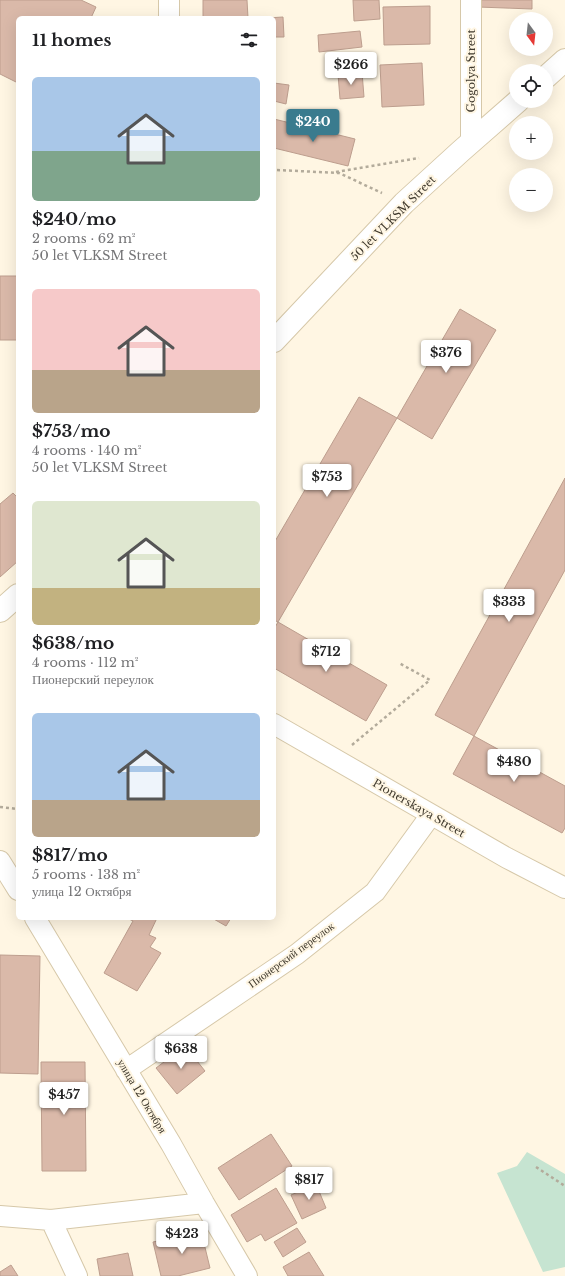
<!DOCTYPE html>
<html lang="en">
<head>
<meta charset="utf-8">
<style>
	body { margin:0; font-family:"Libre Baskerville",serif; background:#f6f6f6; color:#202124; height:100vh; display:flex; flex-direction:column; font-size:15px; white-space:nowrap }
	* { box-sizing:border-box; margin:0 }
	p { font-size:13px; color:#757577 }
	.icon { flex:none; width:22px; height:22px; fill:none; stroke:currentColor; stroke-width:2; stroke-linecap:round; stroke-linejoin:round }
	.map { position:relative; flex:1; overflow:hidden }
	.drawer { position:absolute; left:16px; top:16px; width:260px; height:904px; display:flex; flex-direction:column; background:#fff; border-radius:6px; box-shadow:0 4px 16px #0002 }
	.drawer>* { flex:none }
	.needle { width:26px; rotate:165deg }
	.controls { position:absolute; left:509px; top:12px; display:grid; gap:8px }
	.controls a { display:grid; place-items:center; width:44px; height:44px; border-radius:50%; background:#fff; box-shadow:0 4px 16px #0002; font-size:20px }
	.price { position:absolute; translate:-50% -34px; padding:0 9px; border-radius:4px; background:#fff; color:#222; font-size:13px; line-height:26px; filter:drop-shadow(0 1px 2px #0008) }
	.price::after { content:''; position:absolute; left:50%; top:24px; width:12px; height:9px; margin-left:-6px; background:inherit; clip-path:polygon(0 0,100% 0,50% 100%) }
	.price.active { background:#3a7b8e; color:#fff }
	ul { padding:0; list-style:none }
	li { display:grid; align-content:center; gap:8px; height:212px; padding:0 16px }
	li span { display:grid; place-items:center; height:124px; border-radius:6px; color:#555 }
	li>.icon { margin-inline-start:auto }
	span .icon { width:72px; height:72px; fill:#fffc; stroke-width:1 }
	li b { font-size:17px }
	h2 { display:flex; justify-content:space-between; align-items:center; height:48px; padding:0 16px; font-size:17px }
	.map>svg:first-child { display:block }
	.green { fill:#c6e4d1 }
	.building { fill:#dab9a9; stroke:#bd9e8e }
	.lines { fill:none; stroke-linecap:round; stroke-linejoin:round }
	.minor-casing { stroke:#d6c8a9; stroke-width:22 }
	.tertiary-casing { stroke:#d6c8a9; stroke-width:24 }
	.path { stroke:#b3ab9b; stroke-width:2.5; stroke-dasharray:3 3; stroke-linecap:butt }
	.minor { stroke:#fff; stroke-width:20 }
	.tertiary { stroke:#fff; stroke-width:22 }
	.labels { text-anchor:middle; stroke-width:4; stroke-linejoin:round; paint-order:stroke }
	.street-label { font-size:11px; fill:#403a2e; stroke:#fff6e3 }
</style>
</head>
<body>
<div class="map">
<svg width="565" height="1276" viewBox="0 0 565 1276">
	<rect width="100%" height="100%" fill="#fff6e3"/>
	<path class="green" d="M 527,1152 L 565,1174 L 565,1267 L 543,1272 L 497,1173 L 517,1166 Z"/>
	<path class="building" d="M 0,0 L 81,0 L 96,7 L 91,18 L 18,18 L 18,83 L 0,74 Z
		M 203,0 L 247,0 L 248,18 L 203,18 Z
		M 353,0 L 379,0 L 380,19 L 354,21 Z
		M 478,0 L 532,0 L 532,9 L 478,7 Z
		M 430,6 L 430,44 L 384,45 L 383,7 Z
		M 283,17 L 284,37 L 274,37 L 274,18 L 267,18 Z
		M 360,31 L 362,47 L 319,52 L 318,35 Z
		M 422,63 L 424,105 L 382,107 L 380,65 Z
		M 362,72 L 364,97 L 340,99 L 338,74 Z
		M 274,83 L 289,85 L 286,104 L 274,101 Z
		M 274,119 L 355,139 L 348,166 L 274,148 Z
		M 0,276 L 18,276 L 18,340 L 0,340 Z
		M 460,309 L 496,330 L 432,439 L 397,418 Z
		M 359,397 L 397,418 L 278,622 L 274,620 L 274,543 Z
		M 565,478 L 565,570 L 474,736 L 435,715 Z
		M 13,493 L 18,498 L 18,561 L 0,577 L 0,504 Z
		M 278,622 L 387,685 L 366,721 L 274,668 L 274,629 Z
		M 474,736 L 565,786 L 565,828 L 562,833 L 453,774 Z
		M 127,918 L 157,918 L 149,935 L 156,938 L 150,947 L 161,953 L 137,991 L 104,973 L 133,921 Z
		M 212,918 L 231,918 L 226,926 Z
		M 0,955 L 40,956 L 38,1074 L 0,1073 Z
		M 185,1046 L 205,1071 L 177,1094 L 156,1068 Z
		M 41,1062 L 85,1062 L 86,1171 L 42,1171 Z
		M 271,1134 L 292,1166 L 239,1200 L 218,1168 Z
		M 316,1184 L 326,1208 L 302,1219 L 291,1195 Z
		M 276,1188 L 297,1223 L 265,1241 L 261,1234 L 247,1242 L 231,1215 Z
		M 297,1228 L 306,1242 L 283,1257 L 274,1242 Z
		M 201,1231 L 210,1268 L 178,1276 L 161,1276 L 153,1242 Z
		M 309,1252 L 324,1276 L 288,1276 L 283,1267 Z
		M 128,1253 L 133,1276 L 100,1276 L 97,1259 Z
		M 11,1265 L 18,1276 L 0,1276 L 0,1272 Z"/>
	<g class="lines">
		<g class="minor-casing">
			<path id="minor" d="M 169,18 L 169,0
				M 471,142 L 471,0
				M 274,724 L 507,858 L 565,888
				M 0,861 L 18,890
				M 35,918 L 171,1144 L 204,1203 L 247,1276
				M 126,1070 L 297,954 L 375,892 L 431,815
				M 0,1216 L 51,1220 L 204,1203
				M 51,1220 L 77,1276"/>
		</g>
		<g class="tertiary-casing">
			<path id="tertiary" d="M 546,77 L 565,60
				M 274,341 L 404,203 L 461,151 L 518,101
				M 0,611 L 18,595"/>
		</g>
		<path class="path" d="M 277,170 L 339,173 L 382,193
			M 336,172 L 419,158
			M 352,745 L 430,680 L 399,663
			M 0,807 L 18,809
			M 536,1167 L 565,1186"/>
		<use href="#minor" class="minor"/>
		<use href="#tertiary" class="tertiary"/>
	</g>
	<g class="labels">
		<g class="street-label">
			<text transform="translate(471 71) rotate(-90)" y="4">Gogolya Street</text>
			<text transform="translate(393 218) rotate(-45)" y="4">50 let VLKSM Street</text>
			<text transform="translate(419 808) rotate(30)" y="4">Pionerskaya Street</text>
			<text transform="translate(291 955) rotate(-36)" y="4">Пионерский переулок</text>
			<text transform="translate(142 1096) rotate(59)" y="4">улица 12 Октября</text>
		</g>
	</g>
</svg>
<div class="controls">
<a><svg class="needle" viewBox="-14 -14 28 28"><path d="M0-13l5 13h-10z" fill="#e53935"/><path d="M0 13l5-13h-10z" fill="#757577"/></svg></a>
<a><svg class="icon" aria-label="locate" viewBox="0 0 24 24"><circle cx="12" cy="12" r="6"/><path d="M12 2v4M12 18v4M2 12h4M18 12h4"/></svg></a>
<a>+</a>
<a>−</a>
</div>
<b class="price" style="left:351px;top:86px">$266</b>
<b class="price active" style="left:313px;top:143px">$240</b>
<b class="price" style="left:446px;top:374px">$376</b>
<b class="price" style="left:327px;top:498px">$753</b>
<b class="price" style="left:509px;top:623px">$333</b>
<b class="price" style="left:326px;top:673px">$712</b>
<b class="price" style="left:514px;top:783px">$480</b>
<b class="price" style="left:181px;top:1070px">$638</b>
<b class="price" style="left:64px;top:1116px">$457</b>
<b class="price" style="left:309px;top:1201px">$817</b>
<b class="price" style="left:182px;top:1255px">$423</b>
<section class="drawer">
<h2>11 homes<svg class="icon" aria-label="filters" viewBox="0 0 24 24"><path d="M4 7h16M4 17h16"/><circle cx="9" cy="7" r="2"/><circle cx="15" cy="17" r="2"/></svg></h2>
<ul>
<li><span style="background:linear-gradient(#a9c7e8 60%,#7fa58c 0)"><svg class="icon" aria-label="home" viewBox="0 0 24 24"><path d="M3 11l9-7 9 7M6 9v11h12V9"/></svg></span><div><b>$240/mo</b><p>2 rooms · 62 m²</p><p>50 let VLKSM Street</p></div></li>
<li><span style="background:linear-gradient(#f6c9c9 65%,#b9a48a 0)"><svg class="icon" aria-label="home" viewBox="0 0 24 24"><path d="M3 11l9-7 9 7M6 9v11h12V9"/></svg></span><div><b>$753/mo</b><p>4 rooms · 140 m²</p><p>50 let VLKSM Street</p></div></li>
<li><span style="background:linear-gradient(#dfe7d0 70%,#c2b280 0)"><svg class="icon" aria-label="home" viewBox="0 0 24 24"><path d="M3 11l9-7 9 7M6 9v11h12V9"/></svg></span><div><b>$638/mo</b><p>4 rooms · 112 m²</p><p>Пионерский переулок</p></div></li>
<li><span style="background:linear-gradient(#a9c7e8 70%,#b9a48a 0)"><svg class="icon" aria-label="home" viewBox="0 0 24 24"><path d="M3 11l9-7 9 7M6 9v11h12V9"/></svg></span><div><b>$817/mo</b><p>5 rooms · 138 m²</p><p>улица 12 Октября</p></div></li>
</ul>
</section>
</div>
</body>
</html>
